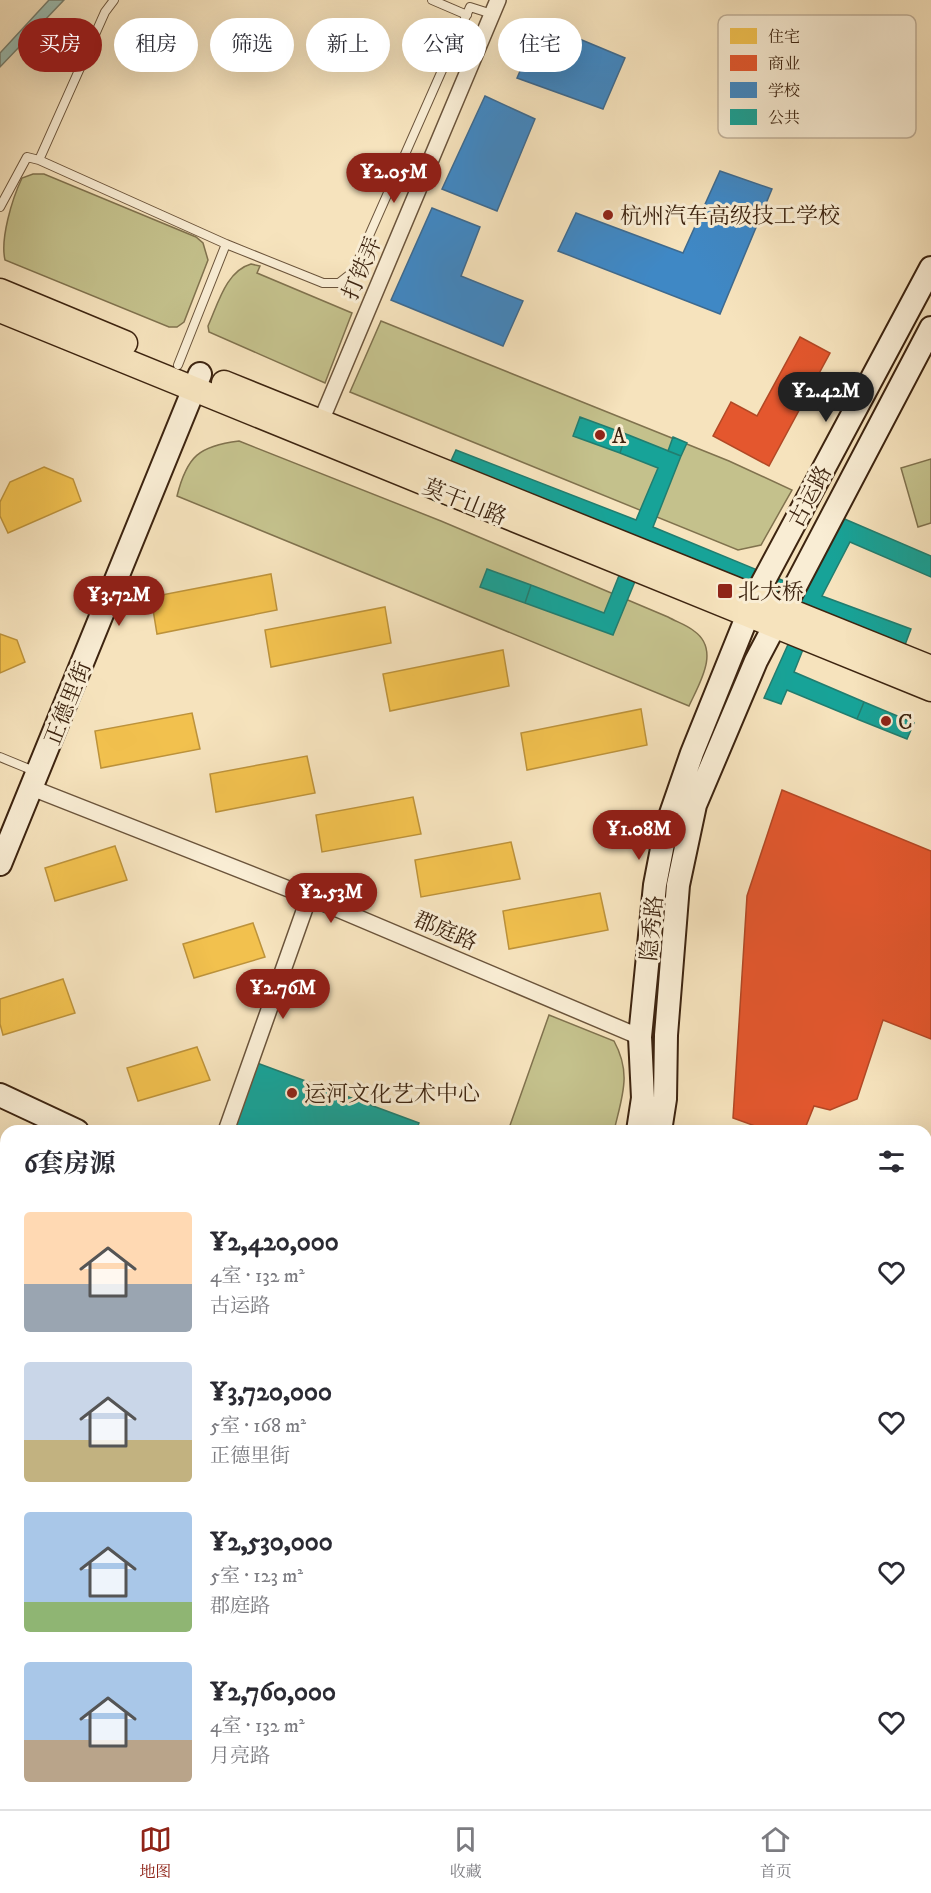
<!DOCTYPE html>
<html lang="zh">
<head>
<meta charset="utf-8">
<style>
	body { margin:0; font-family:"IM FELL DW Pica","Noto Serif SC",serif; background:#f7f7f7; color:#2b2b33; height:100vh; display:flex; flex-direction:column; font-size:22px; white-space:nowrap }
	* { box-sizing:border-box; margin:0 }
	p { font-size:20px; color:#7c7c81 }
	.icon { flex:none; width:33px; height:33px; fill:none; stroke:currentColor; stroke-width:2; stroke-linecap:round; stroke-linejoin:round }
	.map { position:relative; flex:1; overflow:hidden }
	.sheet { position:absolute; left:0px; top:1125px; width:932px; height:684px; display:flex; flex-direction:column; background:#fff; border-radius:18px 18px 0 0; box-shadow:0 6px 24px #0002 }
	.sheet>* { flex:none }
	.top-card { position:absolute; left:18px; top:18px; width:600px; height:54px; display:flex; gap:12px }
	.price { position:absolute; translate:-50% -51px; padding:0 14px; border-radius:21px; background:#8f2418; color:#fff; font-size:20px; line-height:39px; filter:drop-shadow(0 2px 3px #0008) }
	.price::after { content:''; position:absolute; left:50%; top:36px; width:18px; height:14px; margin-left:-9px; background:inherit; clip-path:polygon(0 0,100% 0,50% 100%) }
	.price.current { background:#222; color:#fff }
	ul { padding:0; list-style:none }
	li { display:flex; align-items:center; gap:18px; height:150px; padding:0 24px }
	li span { display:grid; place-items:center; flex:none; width:168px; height:120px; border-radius:6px; color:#555 }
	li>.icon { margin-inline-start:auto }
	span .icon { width:72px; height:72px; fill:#fffc; stroke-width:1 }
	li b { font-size:26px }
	h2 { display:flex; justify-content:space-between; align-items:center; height:72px; padding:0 24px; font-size:26px }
	.chip { padding:0 21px; border-radius:27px; background:#fff; box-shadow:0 6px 24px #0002; font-size:21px; line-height:54px }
	.chip.current { background:#8f2418; color:#fff }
	.dock { display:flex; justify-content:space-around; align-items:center; height:84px; border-top:2px solid #e1e1e2; background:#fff; font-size:16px; color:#7c7c81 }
	.dock a { display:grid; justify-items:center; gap:3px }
	.dock .current { color:#8f2418 }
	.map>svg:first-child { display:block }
	.green { fill:#c4c18c; stroke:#80724e; stroke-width:1.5 }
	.water { fill:#9dbeb2; stroke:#778071; stroke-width:1.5 }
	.homes { fill:#f2c14e; stroke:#bc923b; stroke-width:1.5 }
	.shops { fill:#e4572e; stroke:#b24825; stroke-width:1.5 }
	.schools { fill:#3f88c5; stroke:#3e6a8f; stroke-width:1.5 }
	.public { fill:#17a398; stroke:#227d6f; stroke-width:1.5 }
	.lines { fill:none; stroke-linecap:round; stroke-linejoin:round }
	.lane-casing { stroke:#6b543b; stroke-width:10 }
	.street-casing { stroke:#6b543b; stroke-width:18 }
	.secondary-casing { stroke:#3d2410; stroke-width:26 }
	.primary-casing { stroke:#3d2410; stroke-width:27 }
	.lane { stroke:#f9edd4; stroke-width:8 }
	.street { stroke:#f9edd4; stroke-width:15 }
	.secondary { stroke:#f9edd4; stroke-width:22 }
	.primary { stroke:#f6e3bd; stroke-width:24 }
	.poi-dot { fill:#8f2418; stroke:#f9edd4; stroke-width:2 }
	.labels { text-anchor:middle; stroke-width:6; stroke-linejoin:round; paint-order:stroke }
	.poi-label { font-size:22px; fill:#3d2410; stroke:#f9edd4; text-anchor:start }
	.street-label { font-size:22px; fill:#3d2410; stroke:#f9edd4 }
	.key { fill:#f9edd4; stroke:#c1b199; stroke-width:1.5 }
	.key-label { font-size:16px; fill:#3d2410 }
</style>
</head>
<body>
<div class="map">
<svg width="931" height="1809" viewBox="0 0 931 1809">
	<rect width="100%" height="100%" fill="#f6e3bd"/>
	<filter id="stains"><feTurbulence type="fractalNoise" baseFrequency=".00333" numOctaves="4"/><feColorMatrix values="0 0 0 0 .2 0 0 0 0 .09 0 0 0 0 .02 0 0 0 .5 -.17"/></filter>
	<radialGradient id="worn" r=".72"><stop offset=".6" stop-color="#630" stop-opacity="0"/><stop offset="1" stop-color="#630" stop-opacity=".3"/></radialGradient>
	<path class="green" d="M 33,174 L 44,174 L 196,237 L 203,243 L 208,260 L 184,322 L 177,327 L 169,327 L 5,260 C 0,239 12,199 22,178 Z
		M 251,264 L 260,266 L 257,273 L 352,313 L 325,383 L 209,332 L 208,326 C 218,304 226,271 251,264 Z
		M 381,321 L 729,461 L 792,490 L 761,545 L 738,550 L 350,392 Z
		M 239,441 L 441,521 L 668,617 C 677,622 687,625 694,631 C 721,650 699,684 689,706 L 177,496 C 187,456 199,446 239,441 Z
		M 931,459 L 931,523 L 918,527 L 901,468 Z
		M 549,1015 L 614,1041 C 632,1074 622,1096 614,1131 L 508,1131 Z"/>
	<path class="water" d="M 49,0 L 64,0 L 0,67 L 0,53 Z"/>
	<path class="homes" d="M 44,467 L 73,479 L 81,501 L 8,533 L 0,516 L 0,502 L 10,482 Z
		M 271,574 L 277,610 L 157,634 L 151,597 Z
		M 385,607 L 391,643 L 271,667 L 265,630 Z
		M 0,634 L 17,640 L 25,662 L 0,673 Z
		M 503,650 L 509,686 L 390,711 L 383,674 Z
		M 641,709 L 647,745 L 527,770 L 521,733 Z
		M 192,713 L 200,749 L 101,768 L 95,731 Z
		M 307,756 L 315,793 L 216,812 L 210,774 Z
		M 413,797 L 421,834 L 322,852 L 316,815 Z
		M 511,842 L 520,879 L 421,897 L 415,860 Z
		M 115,846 L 127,880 L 55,901 L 45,868 Z
		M 600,893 L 608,930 L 509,949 L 503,911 Z
		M 253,923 L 265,957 L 194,978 L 183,944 Z
		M 63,979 L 75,1013 L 3,1035 L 0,1024 L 0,999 Z
		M 197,1047 L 210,1080 L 138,1101 L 127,1068 Z
		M 6,1224 L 6,1261 L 0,1263 L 0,1226 Z
		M 6,1487 L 6,1525 L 0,1527 L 0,1489 Z
		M 6,1673 L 6,1710 L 0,1712 L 0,1675 Z
		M 220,1803 L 299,1803 L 301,1809 L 222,1809 Z"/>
	<path class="shops" d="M 800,337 L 830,353 L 769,466 L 713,436 L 731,402 L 757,416 Z
		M 782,790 L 931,851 L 931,1039 L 883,1020 L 857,1099 L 830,1110 L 814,1106 L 804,1131 L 769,1131 L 733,1118 L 747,896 Z"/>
	<path class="schools" d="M 541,23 L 625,58 L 603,109 L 517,78 Z
		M 485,96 L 535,119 L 497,211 L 442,189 Z
		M 720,171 L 772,189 L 720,314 L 558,251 L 576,213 L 683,253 Z
		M 432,208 L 480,227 L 461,276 L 523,301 L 503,346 L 391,300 Z"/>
	<path class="public" d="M 580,417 L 626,434 L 620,453 L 573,436 Z
		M 626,434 L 681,456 L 653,527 L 806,590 L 840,517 L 931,556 L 931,577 L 850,542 L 822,596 L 911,629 L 891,682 L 804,647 L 794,672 L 864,702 L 857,719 L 787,690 L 781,704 L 764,698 L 790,640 L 636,579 L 613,635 L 525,603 L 531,585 L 604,613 L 620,573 L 433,500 L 456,450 L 636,520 L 658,468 L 620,453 Z
		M 673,437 L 687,443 L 681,456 L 668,451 Z
		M 487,569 L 531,585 L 525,603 L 480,587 Z
		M 864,702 L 914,723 L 907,739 L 857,719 Z
		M 257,1063 L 419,1123 L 416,1131 L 232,1131 Z"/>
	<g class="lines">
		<g class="lane-casing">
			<path id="lane" d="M 432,0 L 467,15
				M 39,160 L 105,12 L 114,0
				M 0,207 L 27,157 L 39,160 L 226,244 L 178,365
				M 226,244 L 323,283 L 339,283 L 353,272 L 470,7 L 492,14
				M 0,757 L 34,771"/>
		</g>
		<g class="street-casing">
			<path id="street" d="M 321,421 L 498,0
				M 32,788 L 309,897 L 640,1037
				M 226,1131 L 309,897"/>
		</g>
		<g class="secondary-casing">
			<path id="secondary" d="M 0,864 L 200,374
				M 0,1095 L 77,1131
				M 638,1131 L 643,1098 L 640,1037 L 655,885 L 666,828 L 692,753 L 755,597 L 931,268
				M 660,1131 L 665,1099 L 666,1035 L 678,885 L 695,805 L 756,661 L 931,328
				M 926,1483 L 931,1474
				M 926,1520 L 931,1522
				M 0,1771 L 6,1775
				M 0,1789 L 6,1792
				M 24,1803 L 35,1809
				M 56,1803 L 67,1809
				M 564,1803 L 565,1809
				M 590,1803 L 590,1809"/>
		</g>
		<g class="primary-casing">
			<path id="primary" d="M 0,291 L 125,343
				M 0,310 L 931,689
				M 224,383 L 931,668"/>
		</g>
		<use href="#lane" class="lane"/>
		<use href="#street" class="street"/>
		<use href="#secondary" class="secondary"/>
		<use href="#primary" class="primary"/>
	</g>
	<g class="poi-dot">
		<circle cx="608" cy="215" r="6"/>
		<circle cx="600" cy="435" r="6"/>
		<rect x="717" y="583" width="16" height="16" rx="3"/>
		<circle cx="886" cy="721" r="6"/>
		<circle cx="292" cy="1093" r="6"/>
	</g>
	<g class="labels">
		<g class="poi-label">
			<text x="620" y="223">杭州汽车高级技工学校</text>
			<text x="612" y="443">A</text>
			<text x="738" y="599">北大桥</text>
			<text x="898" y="729">C</text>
			<text x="304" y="1101">运河文化艺术中心</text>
		</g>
		<g class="street-label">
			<text transform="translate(361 268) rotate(-67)" y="8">打铁弄</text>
			<text transform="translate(809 496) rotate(-62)" y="8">古运路</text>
			<text transform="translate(465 501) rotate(22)" y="8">莫干山路</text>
			<text transform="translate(67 703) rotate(-68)" y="8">正德里街</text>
			<text transform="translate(651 928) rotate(-84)" y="8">隐秀路</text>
			<text transform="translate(446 930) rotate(23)" y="8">郡庭路</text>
		</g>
	</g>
	<rect x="718" y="15" width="198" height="123" rx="9" class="key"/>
	<rect x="730" y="28" width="27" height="16" fill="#f2c14e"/>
	<rect x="730" y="55" width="27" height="16" fill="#e4572e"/>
	<rect x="730" y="82" width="27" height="16" fill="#3f88c5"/>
	<rect x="730" y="109" width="27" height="16" fill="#17a398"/>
	<g class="key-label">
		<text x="768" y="42">住宅</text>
		<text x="768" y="69">商业</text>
		<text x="768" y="96">学校</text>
		<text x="768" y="123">公共</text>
	</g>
	<rect width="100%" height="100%" filter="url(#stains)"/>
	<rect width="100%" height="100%" fill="url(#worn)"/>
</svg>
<b class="price" style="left:394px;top:204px">¥2.05M</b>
<b class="price current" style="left:826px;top:423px">¥2.42M</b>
<b class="price" style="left:119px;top:627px">¥3.72M</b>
<b class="price" style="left:639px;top:861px">¥1.08M</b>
<b class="price" style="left:331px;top:924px">¥2.53M</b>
<b class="price" style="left:283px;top:1020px">¥2.76M</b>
<div class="top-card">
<a class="chip current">买房</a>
<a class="chip">租房</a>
<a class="chip">筛选</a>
<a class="chip">新上</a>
<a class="chip">公寓</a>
<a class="chip">住宅</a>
</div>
<section class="sheet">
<h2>6套房源<svg class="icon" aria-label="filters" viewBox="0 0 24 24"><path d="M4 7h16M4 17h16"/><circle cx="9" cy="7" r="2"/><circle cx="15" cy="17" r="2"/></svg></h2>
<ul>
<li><span style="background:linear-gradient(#ffd9b3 60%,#9aa5b1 0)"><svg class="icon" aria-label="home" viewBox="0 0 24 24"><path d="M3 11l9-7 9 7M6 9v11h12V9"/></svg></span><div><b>¥2,420,000</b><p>4室 · 132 m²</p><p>古运路</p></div><svg class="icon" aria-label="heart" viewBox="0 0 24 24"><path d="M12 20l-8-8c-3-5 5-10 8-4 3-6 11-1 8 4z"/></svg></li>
<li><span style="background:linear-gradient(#c9d6e8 65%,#c2b280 0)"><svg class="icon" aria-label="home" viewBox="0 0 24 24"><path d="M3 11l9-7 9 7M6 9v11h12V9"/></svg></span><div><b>¥3,720,000</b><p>5室 · 168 m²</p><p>正德里街</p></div><svg class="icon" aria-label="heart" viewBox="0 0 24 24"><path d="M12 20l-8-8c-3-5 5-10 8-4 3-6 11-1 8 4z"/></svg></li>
<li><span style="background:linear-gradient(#a9c7e8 75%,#8fb573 0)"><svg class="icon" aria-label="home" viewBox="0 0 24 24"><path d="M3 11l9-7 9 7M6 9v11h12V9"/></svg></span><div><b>¥2,530,000</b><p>5室 · 123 m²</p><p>郡庭路</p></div><svg class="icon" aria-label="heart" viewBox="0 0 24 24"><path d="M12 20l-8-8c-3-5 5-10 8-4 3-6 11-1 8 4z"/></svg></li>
<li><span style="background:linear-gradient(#a9c7e8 65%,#b9a48a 0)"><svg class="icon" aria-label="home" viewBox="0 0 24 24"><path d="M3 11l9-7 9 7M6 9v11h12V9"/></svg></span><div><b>¥2,760,000</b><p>4室 · 132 m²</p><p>月亮路</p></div><svg class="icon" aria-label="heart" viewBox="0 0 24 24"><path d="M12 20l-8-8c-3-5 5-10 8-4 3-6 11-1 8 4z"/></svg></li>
</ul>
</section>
</div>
<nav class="dock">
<a class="current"><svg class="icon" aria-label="map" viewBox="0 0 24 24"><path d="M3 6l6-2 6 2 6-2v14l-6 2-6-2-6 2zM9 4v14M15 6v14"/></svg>地图</a>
<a><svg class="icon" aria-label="saved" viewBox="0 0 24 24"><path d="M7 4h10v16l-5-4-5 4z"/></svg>收藏</a>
<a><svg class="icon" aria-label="home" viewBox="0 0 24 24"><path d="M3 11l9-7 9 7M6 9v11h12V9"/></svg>首页</a>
</nav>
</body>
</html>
